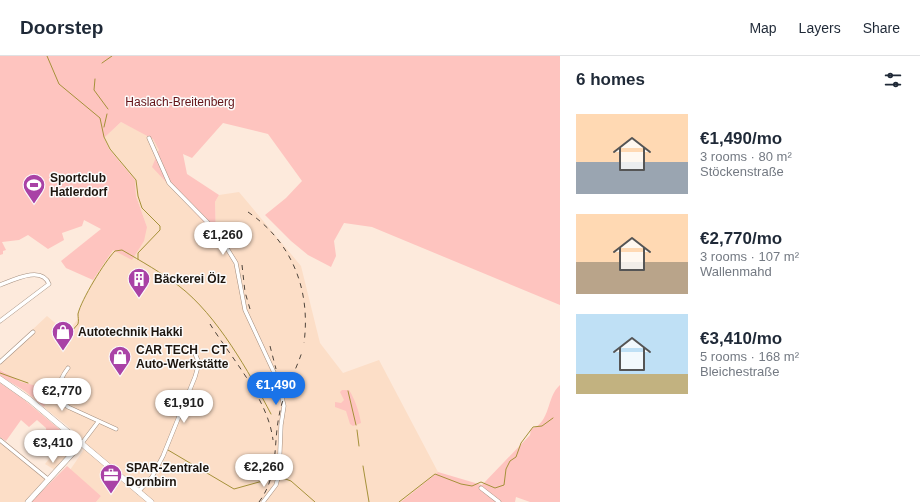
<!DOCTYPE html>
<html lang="en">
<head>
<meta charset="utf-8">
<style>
	body { margin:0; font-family:Arial,sans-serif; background:#f6f6f7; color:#1f2937; height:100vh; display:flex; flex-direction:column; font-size:15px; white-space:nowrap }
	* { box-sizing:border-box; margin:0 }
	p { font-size:13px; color:#747a83 }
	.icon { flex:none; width:22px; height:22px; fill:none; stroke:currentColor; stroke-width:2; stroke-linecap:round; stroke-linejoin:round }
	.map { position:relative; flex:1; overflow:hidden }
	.details { display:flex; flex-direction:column; background:#fff; width:360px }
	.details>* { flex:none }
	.price { position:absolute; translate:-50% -34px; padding:0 9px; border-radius:14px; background:#fff; color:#222; font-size:13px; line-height:26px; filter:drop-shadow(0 1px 2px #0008) }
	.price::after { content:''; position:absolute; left:50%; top:24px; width:12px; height:9px; margin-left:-6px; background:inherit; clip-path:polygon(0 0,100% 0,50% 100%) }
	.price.current { background:#1a73e8; color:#fff }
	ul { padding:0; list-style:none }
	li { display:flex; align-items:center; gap:12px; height:100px; padding:0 16px }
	li span { display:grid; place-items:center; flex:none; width:112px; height:80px; border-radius:0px; color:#555 }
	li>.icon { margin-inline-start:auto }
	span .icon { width:48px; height:48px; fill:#fffc; stroke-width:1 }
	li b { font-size:17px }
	h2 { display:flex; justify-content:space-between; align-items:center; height:48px; padding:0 16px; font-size:17px }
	header { display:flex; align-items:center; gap:24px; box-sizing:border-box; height:56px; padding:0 20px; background:#fff; border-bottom:1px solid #e0e1e3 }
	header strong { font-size:19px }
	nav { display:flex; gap:22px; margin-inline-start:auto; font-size:14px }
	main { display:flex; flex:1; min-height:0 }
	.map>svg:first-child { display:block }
	.built { fill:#fcdec7 }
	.green { fill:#fec4bf }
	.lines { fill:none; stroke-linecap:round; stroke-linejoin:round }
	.stream { stroke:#a59139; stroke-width:1 }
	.minor-casing { stroke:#a48e7e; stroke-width:4.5 }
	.secondary-casing { stroke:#a48e7e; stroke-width:6 }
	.primary-casing { stroke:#a48e7e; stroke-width:6 }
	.minor { stroke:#fff; stroke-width:3.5 }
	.secondary { stroke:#fff; stroke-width:5 }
	.primary { stroke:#fff; stroke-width:5.5 }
	.rail { stroke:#4e443b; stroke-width:1; stroke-dasharray:5 5; stroke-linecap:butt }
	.labels { text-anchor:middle; stroke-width:3; stroke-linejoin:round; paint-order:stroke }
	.park-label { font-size:12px; fill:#631317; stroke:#fbfbfb }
	.poi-label { font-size:12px; font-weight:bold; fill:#1d150e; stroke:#fbfbfb; text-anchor:start }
</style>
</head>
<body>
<header>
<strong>Doorstep</strong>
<nav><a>Map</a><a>Layers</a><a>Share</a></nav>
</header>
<main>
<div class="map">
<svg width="560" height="446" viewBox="0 0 560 446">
	<rect width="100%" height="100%" fill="#fdeadc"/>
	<path class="built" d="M 121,66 L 152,81 L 197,157 L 216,179 L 215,146 L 219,139 L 239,136 L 301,210 L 320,287 L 343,317 L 379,304 L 438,416 L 401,446 L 96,446 L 101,440 L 70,414 L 83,395 L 85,386 L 81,381 L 19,331 L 5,316 L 0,314 L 0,304 L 47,260 L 67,277 L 77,264 L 77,258 L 93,224 L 113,194 L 147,171 L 136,140 L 135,124 L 109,93 L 104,82 Z
		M 64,377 L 75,389 L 55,414 L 45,408 L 63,385 L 60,382 Z
		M 0,381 L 52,424 L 30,446 L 0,446 Z"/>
	<path class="green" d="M 0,0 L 560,0 L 560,249 L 372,171 L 344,167 L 334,185 L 336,200 L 331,211 L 308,199 L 291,185 L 265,159 L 286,142 L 302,125 L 268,78 L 223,67 L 192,102 L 183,98 L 187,118 L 219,139 L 215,146 L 216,179 L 152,111 L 159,94 L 153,83 L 121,66 L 104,82 L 109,93 L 135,124 L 136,140 L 147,171 L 144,185 L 132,204 L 113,194 L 93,224 L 66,212 L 61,205 L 101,173 L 84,164 L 82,170 L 62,177 L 64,184 L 48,193 L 28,179 L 19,184 L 2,186 L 6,194 L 3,195 L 3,198 L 0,199 Z
		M 0,314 L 21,326 L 37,330 L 34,335 L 37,337 L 40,331 L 44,332 L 41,339 L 35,337 L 33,341 L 45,349 L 44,351 L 25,335 L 0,320 Z
		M 0,327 L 22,342 L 64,377 L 60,382 L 63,385 L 58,390 L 47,383 L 46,372 L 37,364 L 29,371 L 21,364 L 6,385 L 0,381 Z
		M 560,329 L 560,446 L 530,446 L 516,441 L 515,446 L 401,446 L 438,416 L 482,429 L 530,379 L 531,373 C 551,367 546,341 560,329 Z
		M 342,334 L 349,334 C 355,343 359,356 361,367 L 353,370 L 350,368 L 346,355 L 335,351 L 335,346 L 341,347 L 344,344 L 340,336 Z
		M 67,410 L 101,440 L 96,446 L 31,446 Z"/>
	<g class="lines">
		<path class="stream" d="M 47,0 L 59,28 L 100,62 L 104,81 L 110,93 L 136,124 L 138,140 L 142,152 L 160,170 L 160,174 L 138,197 L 138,203
			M 102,7 L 112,0
			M 95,23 L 94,34 L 108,53
			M 104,71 L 107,58
			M 70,277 L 78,268 C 79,264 78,261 78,258 C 81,244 105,205 115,195 L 122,194 C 141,205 162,217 179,230 C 217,259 249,316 271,358
			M 0,317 L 28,327
			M 348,335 L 356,369
			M 357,374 L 359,390
			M 168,394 L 234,433 L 277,421
			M 363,410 L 369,446
			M 280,421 L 291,425 L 315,446
			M 399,446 L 435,418 L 461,428 L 472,430 L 481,426 L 495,432 L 504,429 L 506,413 L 510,405 L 516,401 L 521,387 L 533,371 L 542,370 L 553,362"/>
		<g class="minor-casing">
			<path id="minor" d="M 149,82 L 169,127 L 217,176 L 236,207 L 245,254 L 278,325 L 284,350 L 281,369 L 279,418 L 276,429 L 263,446
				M 0,229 C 13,224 42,209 49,228 L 0,265
				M 0,306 L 33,276
				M 68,312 C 58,325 54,341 68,351 L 116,373
				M 0,384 L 49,424
				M 82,387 L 98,366
				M 481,432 L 499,446
				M 138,436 L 152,421 L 163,400 L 195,321 L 199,307 L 193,293"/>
		</g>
		<g class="secondary-casing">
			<path id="secondary" d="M 28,446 L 82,387"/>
		</g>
		<g class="primary-casing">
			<path id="primary" d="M 0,323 L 30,344 L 151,446"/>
		</g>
		<use href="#minor" class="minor"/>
		<use href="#secondary" class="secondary"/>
		<use href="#primary" class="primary"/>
		<path class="rail" d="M 248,156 C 292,186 311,234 304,287
			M 242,209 L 245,236 L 250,253
			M 210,268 C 232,303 268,343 273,384
			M 270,290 L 276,313
			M 259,446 C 279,419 273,390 279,360 C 283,337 295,317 302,296"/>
	</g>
	<defs>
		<g id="stadium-pin" transform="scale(1.15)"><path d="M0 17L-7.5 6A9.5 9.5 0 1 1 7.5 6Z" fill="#a942a6" stroke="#fbfbfb"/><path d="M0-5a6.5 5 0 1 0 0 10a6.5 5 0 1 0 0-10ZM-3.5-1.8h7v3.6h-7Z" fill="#fff"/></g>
		<g id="building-pin" transform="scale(1.15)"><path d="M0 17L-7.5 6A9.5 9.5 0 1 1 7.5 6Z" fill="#a942a6" stroke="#fbfbfb"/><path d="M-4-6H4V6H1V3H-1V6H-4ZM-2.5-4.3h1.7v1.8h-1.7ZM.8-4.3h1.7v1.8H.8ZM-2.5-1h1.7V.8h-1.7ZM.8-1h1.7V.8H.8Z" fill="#fff"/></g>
		<g id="shop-pin" transform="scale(1.15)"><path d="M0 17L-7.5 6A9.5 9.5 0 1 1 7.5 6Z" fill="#a942a6" stroke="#fbfbfb"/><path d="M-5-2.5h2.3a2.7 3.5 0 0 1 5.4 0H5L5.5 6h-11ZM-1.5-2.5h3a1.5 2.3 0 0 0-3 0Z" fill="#fff"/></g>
		<g id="office-pin" transform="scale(1.15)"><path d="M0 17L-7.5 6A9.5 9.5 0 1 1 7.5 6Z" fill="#a942a6" stroke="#fbfbfb"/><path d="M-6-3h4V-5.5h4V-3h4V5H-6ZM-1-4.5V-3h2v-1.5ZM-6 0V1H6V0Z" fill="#fff"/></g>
	</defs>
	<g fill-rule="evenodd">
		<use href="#stadium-pin" x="34" y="129"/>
		<use href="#building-pin" x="139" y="223"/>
		<use href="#shop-pin" x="63" y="276"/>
		<use href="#shop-pin" x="120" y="301"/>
		<use href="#office-pin" x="111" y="419"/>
	</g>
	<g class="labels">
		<g class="park-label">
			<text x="180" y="50">Haslach-Breitenberg</text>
		</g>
		<g class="poi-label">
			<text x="50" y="126">Sportclub<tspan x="50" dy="14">Hatlerdorf</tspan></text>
			<text x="154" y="227">Bäckerei Ölz</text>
			<text x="78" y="280">Autotechnik Hakki</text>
			<text x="136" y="298">CAR TECH – CT<tspan x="136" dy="14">Auto-Werkstätte</tspan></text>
			<text x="126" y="416">SPAR-Zentrale<tspan x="126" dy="14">Dornbirn</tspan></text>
		</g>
	</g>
</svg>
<b class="price" style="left:223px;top:200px">€1,260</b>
<b class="price current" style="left:276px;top:350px">€1,490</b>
<b class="price" style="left:62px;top:356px">€2,770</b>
<b class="price" style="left:184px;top:368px">€1,910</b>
<b class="price" style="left:53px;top:408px">€3,410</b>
<b class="price" style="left:264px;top:432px">€2,260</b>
</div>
<section class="details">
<h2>6 homes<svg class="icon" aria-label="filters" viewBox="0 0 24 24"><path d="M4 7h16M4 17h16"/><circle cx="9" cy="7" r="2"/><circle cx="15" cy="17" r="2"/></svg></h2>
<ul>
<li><span style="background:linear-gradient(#ffd9b3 60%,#9aa5b1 0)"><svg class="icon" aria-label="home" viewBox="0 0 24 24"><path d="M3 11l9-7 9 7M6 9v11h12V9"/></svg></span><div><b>€1,490/mo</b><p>3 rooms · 80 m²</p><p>Stöckenstraße</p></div></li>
<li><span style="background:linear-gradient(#ffd9b3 60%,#b9a48a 0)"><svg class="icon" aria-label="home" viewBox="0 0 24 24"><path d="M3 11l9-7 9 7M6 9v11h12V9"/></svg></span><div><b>€2,770/mo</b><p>3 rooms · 107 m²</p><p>Wallenmahd</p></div></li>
<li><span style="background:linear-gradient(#bfe0f5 75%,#c2b280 0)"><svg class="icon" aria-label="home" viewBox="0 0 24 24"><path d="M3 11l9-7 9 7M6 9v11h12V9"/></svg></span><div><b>€3,410/mo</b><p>5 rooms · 168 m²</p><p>Bleichestraße</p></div></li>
</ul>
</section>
</main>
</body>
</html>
